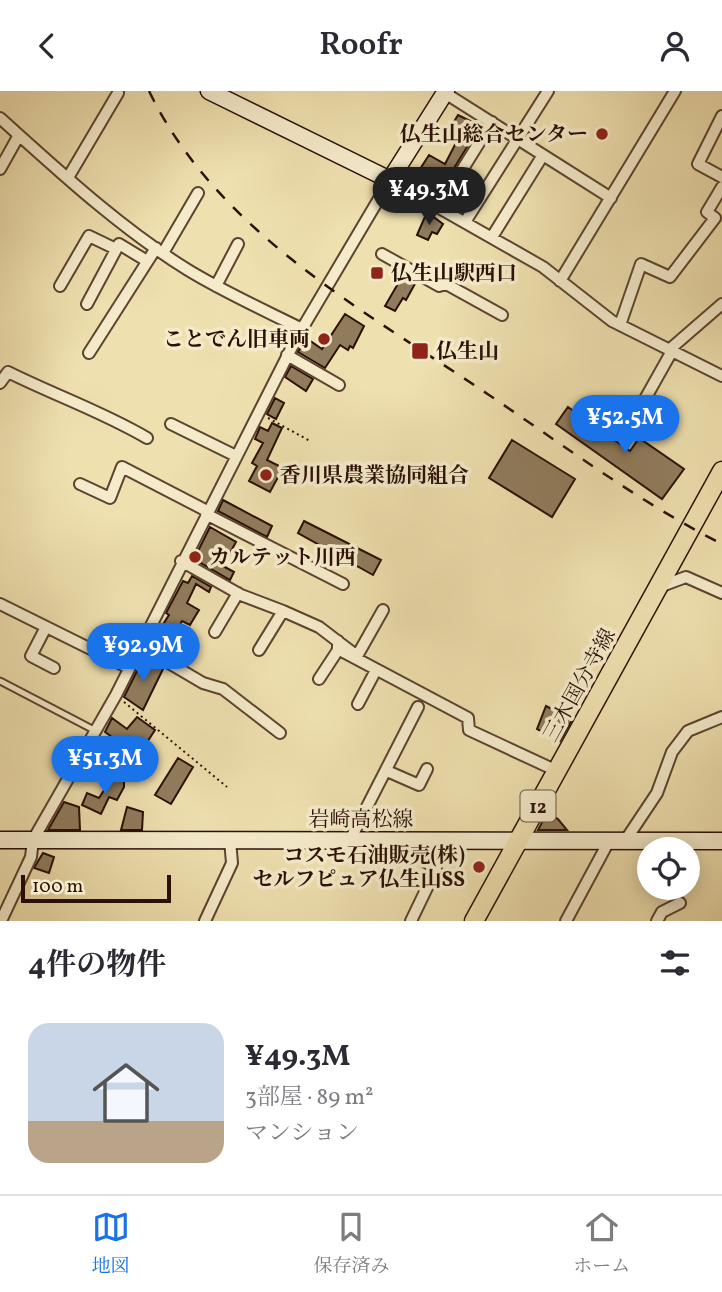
<!DOCTYPE html>
<html lang="ja">
<head>
<meta charset="utf-8">
<style>
	body { margin:0; font-family:Vollkorn,"Noto Serif JP",serif; background:#f7f7f7; color:#2b2b33; height:100vh; display:flex; flex-direction:column; font-size:26px; white-space:nowrap }
	* { box-sizing:border-box; margin:0 }
	p { font-size:23px; color:#7c7c81 }
	.icon { flex:none; width:38px; height:38px; fill:none; stroke:currentColor; stroke-width:2; stroke-linecap:round; stroke-linejoin:round }
	.map { position:relative; height:830px; overflow:hidden }
	.panel { display:flex; flex-direction:column; background:#fff; flex:1 }
	.panel>* { flex:none }
	.buttons { position:absolute; left:637px; top:746px; display:grid; gap:14px }
	.buttons a { display:grid; place-items:center; width:63px; height:63px; border-radius:50%; background:#fff; box-shadow:0 4px 18px #0003; font-size:35px }
	.scale { position:absolute; left:21px; bottom:18px; width:150px; box-sizing:border-box; padding-left:7px; border:4px solid #2a1005; border-top:0; font-size:19px; line-height:24px; white-space:nowrap; color:#2a1005; -webkit-text-stroke:5px #f5ebcb; paint-order:stroke }
	.price { position:absolute; translate:-50% -60px; padding:0 16px; border-radius:24px; background:#1a73e8; color:#fff; font-size:23px; line-height:46px; filter:drop-shadow(0 2px 4px #0008) }
	.price::after { content:''; position:absolute; left:50%; top:42px; width:21px; height:16px; margin-left:-10px; background:inherit; clip-path:polygon(0 0,100% 0,50% 100%) }
	.price.on { background:#222; color:#fff }
	ul { padding:0; list-style:none }
	li { display:flex; align-items:center; gap:21px; height:175px; padding:0 28px }
	li span { display:grid; place-items:center; flex:none; width:196px; height:140px; border-radius:21px; color:#555 }
	li>.icon { margin-inline-start:auto }
	span .icon { width:84px; height:84px; fill:#fffc; stroke-width:1 }
	li b { font-size:30px }
	h2 { display:flex; justify-content:space-between; align-items:center; height:84px; padding:0 28px; font-size:30px }
	header { display:flex; justify-content:space-between; align-items:center; height:91px; padding:0 28px; background:#fff; font-size:32px; font-weight:600 }
	.dock { display:flex; justify-content:space-around; align-items:center; height:98px; border-top:2px solid #e1e1e2; background:#fff; font-size:19px; color:#7c7c81 }
	.dock a { display:grid; justify-items:center; gap:4px }
	.dock .on { color:#1a73e8 }
	.map>svg:first-child { display:block }
	.building { fill:#907c5d; stroke:#2a1005; stroke-width:2 }
	.lines { fill:none; stroke-linecap:round; stroke-linejoin:round }
	.lane-casing { stroke:#5b4430; stroke-width:9 }
	.street-casing { stroke:#5b4430; stroke-width:14 }
	.secondary-casing { stroke:#2a1005; stroke-width:19 }
	.primary-casing { stroke:#2a1005; stroke-width:21 }
	.path { stroke:#2a1005; stroke-width:2; stroke-dasharray:2 3.5; stroke-linecap:butt }
	.lane { stroke:#f5ebcb; stroke-width:5 }
	.street { stroke:#f5ebcb; stroke-width:10 }
	.secondary { stroke:#f5ebcb; stroke-width:16 }
	.primary { stroke:#efe0af; stroke-width:18 }
	.rail { stroke:#2a1005; stroke-width:2.5; stroke-dasharray:12 12; stroke-linecap:butt }
	.poi-dot { fill:#8f2418; stroke:#f5ebcb; stroke-width:2.5 }
	.labels { text-anchor:middle; stroke-width:7; stroke-linejoin:round; paint-order:stroke }
	.shield { fill:#f5ebcb; stroke:#675240; stroke-width:2 }
	.shield-label { font-size:19px; font-weight:bold; fill:#2a1005 }
	.poi-label { font-size:21px; font-weight:bold; fill:#2a1005; stroke:#f5ebcb; text-anchor:start }
	.street-label { font-size:21px; fill:#2a1005; stroke:#f5ebcb }
</style>
</head>
<body>
<header><svg class="icon" aria-label="back" viewBox="0 0 24 24"><path d="M15 5l-7 7 7 7"/></svg>Roofr<svg class="icon" aria-label="person" viewBox="0 0 24 24"><circle cx="12" cy="8" r="4"/><path d="M4 21q1-7 8-7t8 7"/></svg></header>
<div class="map">
<svg width="722" height="830" viewBox="0 0 722 830">
	<rect width="100%" height="100%" fill="#efe0af"/>
	<filter id="stains"><feTurbulence type="fractalNoise" baseFrequency=".00286" numOctaves="4"/><feColorMatrix values="0 0 0 0 .2 0 0 0 0 .09 0 0 0 0 .02 0 0 0 .5 -.17"/></filter>
	<radialGradient id="worn" r=".72"><stop offset=".6" stop-color="#630" stop-opacity="0"/><stop offset="1" stop-color="#630" stop-opacity=".3"/></radialGradient>
	<path class="building" d="M 458,24 L 480,35 L 443,95 L 422,83 L 424,80 L 420,78 L 429,64 L 445,73 L 458,48 L 447,42 Z
		M 427,121 L 443,133 L 437,143 L 432,141 L 428,149 L 417,144 Z
		M 403,184 L 416,191 L 406,209 L 403,207 L 395,220 L 385,215 Z
		M 345,223 L 364,235 L 353,257 L 350,255 L 348,259 L 340,254 L 325,277 L 298,261 L 306,247 L 322,258 Z
		M 291,275 L 313,288 L 306,300 L 285,286 Z
		M 275,307 L 284,312 L 276,328 L 267,323 Z
		M 568,316 L 630,360 L 639,347 L 684,378 L 662,408 L 556,333 Z
		M 272,332 L 282,337 L 267,369 L 283,377 L 270,401 L 249,390 L 257,375 L 252,372 L 263,352 L 255,348 L 260,336 L 268,340 Z
		M 512,349 L 575,388 L 552,426 L 489,387 Z
		M 223,409 L 272,435 L 267,446 L 218,420 Z
		M 304,430 L 381,469 L 373,484 L 298,442 Z
		M 210,436 L 236,451 L 223,475 L 234,481 L 230,489 L 194,468 Z
		M 192,485 L 211,496 L 209,501 L 196,493 L 187,512 L 199,519 L 190,534 L 182,530 L 165,561 L 151,552 L 169,524 L 166,522 L 183,490 L 188,492 Z
		M 144,566 L 163,578 L 143,619 L 124,606 Z
		M 546,615 L 572,629 L 560,650 L 537,638 Z
		M 137,626 L 155,639 L 138,665 L 105,641 L 112,627 L 127,638 Z
		M 178,667 L 193,676 L 171,713 L 155,704 Z
		M 113,685 L 124,691 L 124,696 L 117,709 L 109,706 L 101,723 L 82,714 L 87,702 L 99,707 Z
		M 64,711 L 79,716 L 80,739 L 48,739 Z
		M 127,716 L 143,721 L 142,739 L 121,739 Z
		M 547,722 L 558,728 L 567,739 L 538,739 Z
		M 43,762 L 54,766 L 49,782 L 34,777 Z"/>
	<g class="lines">
		<g class="lane-casing">
			<path id="lane" d="M 0,590 L 94,639"/>
		</g>
		<g class="street-casing">
			<path id="street" d="M 445,2 L 611,107
				M 722,25 L 698,73 L 722,86
				M 0,27 C 59,80 120,137 188,179 C 224,201 264,219 302,238
				M 0,78 L 19,44
				M 69,85 L 118,2
				M 439,116 L 492,31
				M 465,131 L 548,0
				M 492,146 L 543,64
				M 163,162 L 198,102
				M 382,163 L 439,195 L 446,193 L 502,224
				M 560,190 L 675,0
				M 60,195 L 89,145 L 116,158
				M 216,195 L 238,153
				M 87,213 L 119,153 L 147,170
				M 620,234 L 641,173 L 670,186 L 715,127 L 707,121 L 722,96
				M 669,259 L 722,213
				M 89,262 L 156,157
				M 287,264 L 339,294
				M 0,292 L 8,281 C 54,304 103,321 147,347
				M 171,333 L 236,365
				M 631,333 L 672,260
				M 80,393 L 110,407 L 122,376 L 207,420
				M 206,423 L 343,493
				M 181,470 L 241,504 L 283,520 L 259,559
				M 659,496 L 686,486 L 722,502
				M 0,513 L 129,577
				M 283,520 L 319,536 L 357,565 L 383,519
				M 46,536 L 31,565 L 54,577
				M 215,541 L 238,502
				M 338,550 L 338,558 L 468,627 L 469,639 L 557,680
				M 140,555 L 203,592 L 223,598 L 280,642
				M 319,588 L 338,559
				M 358,613 L 376,579
				M 387,680 L 419,694 L 427,678
				M 350,749 L 418,616
				M 625,750 L 657,702 L 672,661 L 688,640 L 722,626
				M 1,830 L 31,766 L 33,749 L 116,604 L 296,248 L 390,89 L 543,176 L 612,230 L 722,285
				M 205,830 L 232,772 L 230,749
				M 411,830 L 436,778 L 416,764 L 416,749
				M 566,830 L 609,750
				M 657,830 L 662,821 L 680,812"/>
		</g>
		<g class="secondary-casing">
			<path id="secondary" d="M 209,0 L 390,89 L 446,0
				M 0,749 L 722,750"/>
		</g>
		<g class="primary-casing">
			<path id="primary" d="M 474,830 L 722,380"/>
		</g>
		<path class="path" d="M 268,327 L 310,350
			M 124,611 L 227,696"/>
		<use href="#lane" class="lane"/>
		<use href="#street" class="street"/>
		<use href="#secondary" class="secondary"/>
		<use href="#primary" class="primary"/>
		<path class="rail" d="M 149,0 C 217,141 365,220 489,304 C 566,356 639,411 722,453"/>
	</g>
	<g class="poi-dot">
		<circle cx="602" cy="43" r="7"/>
		<rect x="370" y="175" width="14" height="14" rx="3.5"/>
		<circle cx="324" cy="248" r="7"/>
		<rect x="411" y="251" width="18" height="18" rx="3.5"/>
		<circle cx="266" cy="384" r="7"/>
		<circle cx="195" cy="466" r="7"/>
		<circle cx="479" cy="776" r="7"/>
	</g>
	<g class="labels">
		<rect class="shield" x="520.5" y="699.5" width="35" height="31" rx="5"/>
		<g class="shield-label">
			<text x="538" y="722">12</text>
		</g>
		<g class="poi-label">
			<text x="588" y="50" text-anchor="end">仏生山総合センター</text>
			<text x="391" y="189">仏生山駅西口</text>
			<text x="310" y="255" text-anchor="end">ことでん旧車両</text>
			<text x="436" y="267">仏生山</text>
			<text x="280" y="391">香川県農業協同組合</text>
			<text x="209" y="473">カルテット川西</text>
			<text x="465" y="771" text-anchor="end">コスモ石油販売(株)<tspan x="465" dy="24">セルフピュア仏生山SS</tspan></text>
		</g>
		<g class="street-label">
			<text transform="translate(579 594) rotate(-61)" y="7">三木国分寺線</text>
			<text x="361" y="735">岩崎高松線</text>
		</g>
	</g>
	<rect width="100%" height="100%" filter="url(#stains)"/>
	<rect width="100%" height="100%" fill="url(#worn)"/>
</svg>
<div class="buttons">
<a><svg class="icon" aria-label="locate" viewBox="0 0 24 24"><circle cx="12" cy="12" r="6"/><path d="M12 2v4M12 18v4M2 12h4M18 12h4"/></svg></a>
</div>
<div class="scale">100 m</div>
<b class="price on" style="left:429px;top:136px">¥49.3M</b>
<b class="price" style="left:625px;top:364px">¥52.5M</b>
<b class="price" style="left:143px;top:592px">¥92.9M</b>
<b class="price" style="left:105px;top:705px">¥51.3M</b>
</div>
<section class="panel">
<h2>4件の物件<svg class="icon" aria-label="filters" viewBox="0 0 24 24"><path d="M4 7h16M4 17h16"/><circle cx="9" cy="7" r="2"/><circle cx="15" cy="17" r="2"/></svg></h2>
<ul>
<li><span style="background:linear-gradient(#c9d6e8 70%,#b9a48a 0)"><svg class="icon" aria-label="home" viewBox="0 0 24 24"><path d="M3 11l9-7 9 7M6 9v11h12V9"/></svg></span><div><b>¥49.3M</b><p>3部屋 · 89 m²</p><p>マンション</p></div></li>
</ul>
</section>
<nav class="dock">
<a class="on"><svg class="icon" aria-label="map" viewBox="0 0 24 24"><path d="M3 6l6-2 6 2 6-2v14l-6 2-6-2-6 2zM9 4v14M15 6v14"/></svg>地図</a>
<a><svg class="icon" aria-label="saved" viewBox="0 0 24 24"><path d="M7 4h10v16l-5-4-5 4z"/></svg>保存済み</a>
<a><svg class="icon" aria-label="home" viewBox="0 0 24 24"><path d="M3 11l9-7 9 7M6 9v11h12V9"/></svg>ホーム</a>
</nav>
</body>
</html>
